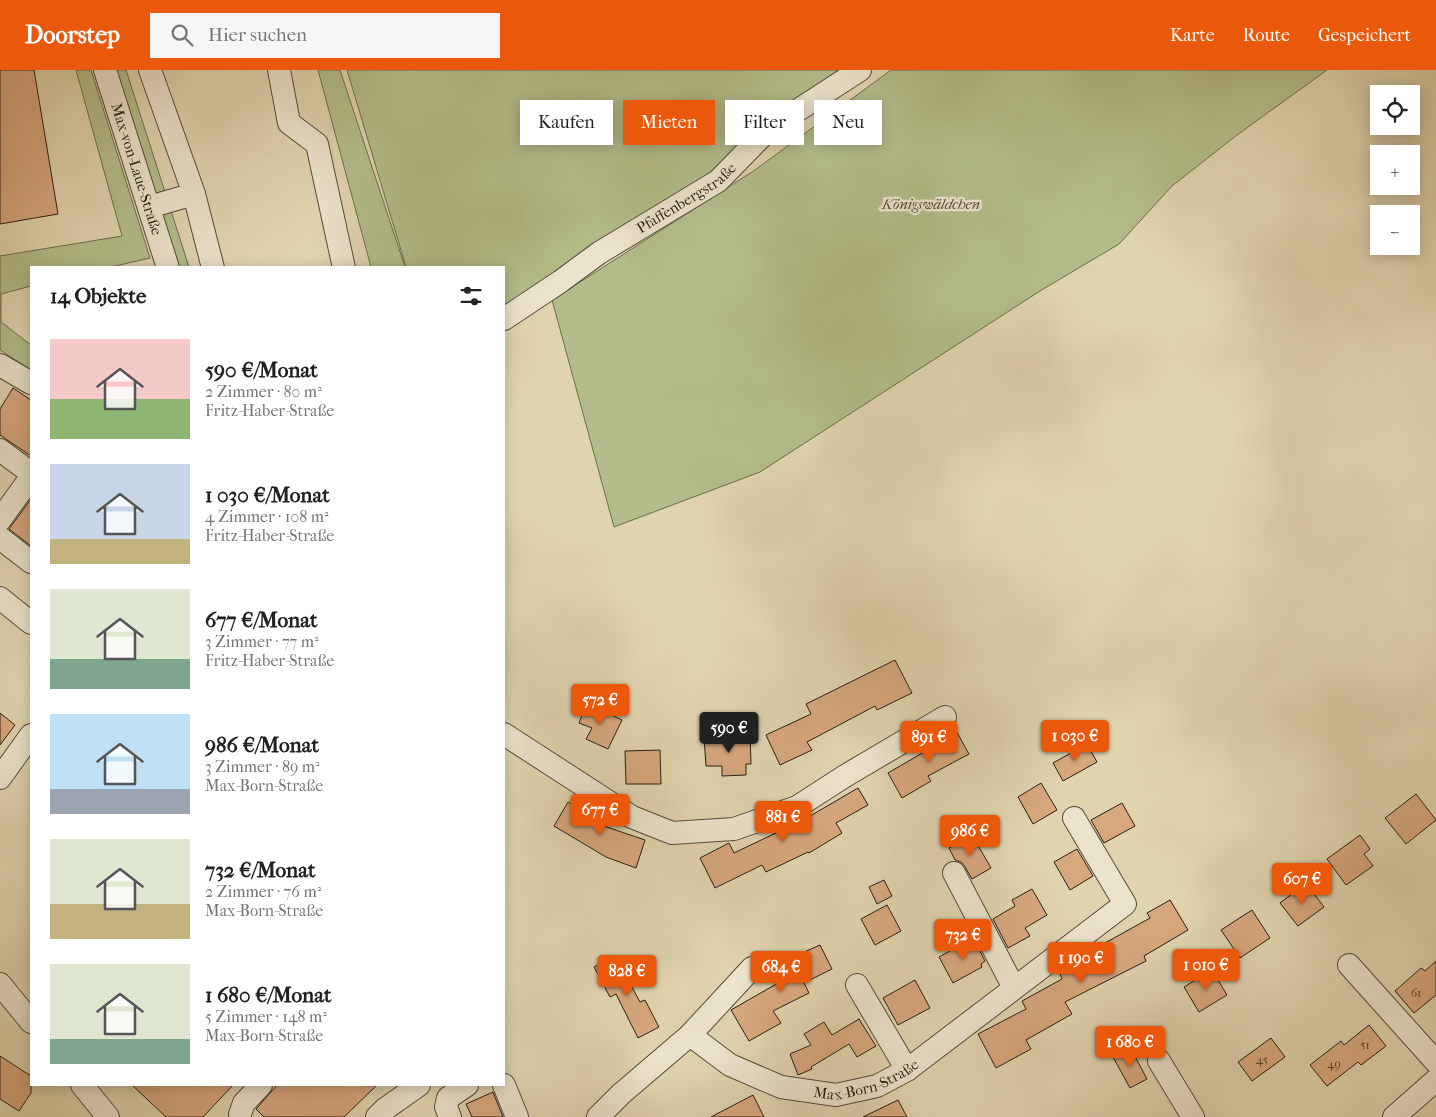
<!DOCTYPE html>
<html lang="de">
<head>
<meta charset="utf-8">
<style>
	body { margin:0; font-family:"IM FELL French Canon",serif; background:#f6f6f6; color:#202124; height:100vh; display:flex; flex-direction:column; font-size:19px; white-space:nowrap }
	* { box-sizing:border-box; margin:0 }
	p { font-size:16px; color:#757577 }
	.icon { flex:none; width:28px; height:28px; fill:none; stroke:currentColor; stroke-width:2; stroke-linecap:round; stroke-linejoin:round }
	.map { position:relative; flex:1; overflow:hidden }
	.side { position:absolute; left:30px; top:196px; width:475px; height:820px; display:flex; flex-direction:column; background:#fff; border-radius:0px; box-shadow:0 2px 12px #0003 }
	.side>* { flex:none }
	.guide { position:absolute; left:520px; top:30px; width:475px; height:45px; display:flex; gap:10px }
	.tools { position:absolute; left:1370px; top:15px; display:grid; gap:10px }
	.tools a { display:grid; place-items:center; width:50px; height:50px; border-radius:0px; background:#fff; box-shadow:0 2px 12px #0003; font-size:25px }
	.price { position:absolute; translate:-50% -42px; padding:0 11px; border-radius:5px; background:#ea580c; color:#fff; font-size:16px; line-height:32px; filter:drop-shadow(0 1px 2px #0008) }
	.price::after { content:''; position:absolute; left:50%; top:30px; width:15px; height:11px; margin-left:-8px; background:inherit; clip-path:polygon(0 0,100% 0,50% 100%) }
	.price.active { background:#222; color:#fff }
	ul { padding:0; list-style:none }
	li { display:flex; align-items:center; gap:15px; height:125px; padding:0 20px }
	li span { display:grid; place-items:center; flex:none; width:140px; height:100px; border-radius:0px; color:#555 }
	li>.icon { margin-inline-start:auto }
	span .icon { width:60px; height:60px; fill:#fffc; stroke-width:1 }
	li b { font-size:21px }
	h2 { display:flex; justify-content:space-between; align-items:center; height:60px; padding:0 20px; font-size:21px }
	.pill { padding:0 18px; border-radius:0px; background:#fff; box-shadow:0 2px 12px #0003; font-size:18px; line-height:45px }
	.pill.active { background:#ea580c; color:#fff }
	header { display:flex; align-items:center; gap:30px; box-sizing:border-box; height:70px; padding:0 25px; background:#ea580c; color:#fff }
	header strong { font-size:24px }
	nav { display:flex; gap:28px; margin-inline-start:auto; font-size:18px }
	.search { width:350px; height:45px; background:#f6f6f6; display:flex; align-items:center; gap:12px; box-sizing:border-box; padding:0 18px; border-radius:0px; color:#757577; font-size:19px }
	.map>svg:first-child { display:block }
	.green { fill:#b3bc8a; stroke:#6c6d50 }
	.building { fill:#d7a77e; stroke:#261e15 }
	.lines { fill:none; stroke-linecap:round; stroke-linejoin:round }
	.minor-casing { stroke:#544c3c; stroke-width:24 }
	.minor { stroke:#ebe3cb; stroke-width:22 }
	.labels { text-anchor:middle; stroke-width:5; stroke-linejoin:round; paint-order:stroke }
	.number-label { font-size:12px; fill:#52402f }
	.street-label { font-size:15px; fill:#261e15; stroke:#ebe3cb }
	.park-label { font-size:15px; font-style:italic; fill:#504d38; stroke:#ebe3cb }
</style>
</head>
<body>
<header>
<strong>Doorstep</strong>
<div class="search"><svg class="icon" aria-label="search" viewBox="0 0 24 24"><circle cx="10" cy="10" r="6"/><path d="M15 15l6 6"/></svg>Hier suchen</div>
<nav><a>Karte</a><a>Route</a><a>Gespeichert</a></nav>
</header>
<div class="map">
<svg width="1436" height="1047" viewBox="0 0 1436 1047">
	<rect width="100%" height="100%" fill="#e0d4af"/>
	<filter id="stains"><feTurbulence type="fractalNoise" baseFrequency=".004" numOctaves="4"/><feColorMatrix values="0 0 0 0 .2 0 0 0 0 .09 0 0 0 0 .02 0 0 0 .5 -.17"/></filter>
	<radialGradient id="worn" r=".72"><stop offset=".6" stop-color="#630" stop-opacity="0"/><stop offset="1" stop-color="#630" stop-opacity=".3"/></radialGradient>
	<path class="green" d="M 76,0 L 91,0 L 150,188 L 111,197 L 31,198 L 31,216 L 1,224 L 1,252 L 31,275 L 31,300 L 0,280 L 0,186 L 122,166 Z
		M 105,0 L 126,0 L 189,197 L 168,197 Z
		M 318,0 L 340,0 L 405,197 L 371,197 Z
		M 347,0 L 860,0 L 718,111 L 504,249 L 504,198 L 406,197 Z
		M 891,0 L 1327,0 L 1237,65 L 1172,116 L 1119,174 L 1040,221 L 760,402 L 614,457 L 552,230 L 755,100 Z"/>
	<path class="building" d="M 0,0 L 34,0 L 58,144 L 0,154 Z
		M 13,318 L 31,330 L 31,386 L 0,365 L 0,339 Z
		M 31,429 L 31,476 L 9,459 Z
		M 895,590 L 912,623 L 877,640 L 875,636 L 807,672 L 812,680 L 780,695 L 766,665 L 811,644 L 806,634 Z
		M 587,633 L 622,650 L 608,679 L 586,669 L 592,658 L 579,653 Z
		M 0,643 L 15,655 L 0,675 Z
		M 954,657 L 969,684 L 928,706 L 931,711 L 902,728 L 888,703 L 931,678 L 928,672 Z
		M 750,665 L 751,694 L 746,694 L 746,705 L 722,706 L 722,696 L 706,696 L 704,667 Z
		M 1087,674 L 1097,692 L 1063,711 L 1053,693 Z
		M 660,680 L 661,714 L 626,714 L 625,681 Z
		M 1041,713 L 1057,740 L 1033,754 L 1018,727 Z
		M 858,718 L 868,735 L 836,753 L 842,763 L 809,783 L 808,782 L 766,802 L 762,795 L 715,818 L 700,788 L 729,773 L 734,783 L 780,761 L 781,763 Z
		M 1416,724 L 1436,750 L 1406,774 L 1385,748 Z
		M 568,732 L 599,751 L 598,754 L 645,770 L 636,798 L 606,787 L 554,756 Z
		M 1122,733 L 1135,756 L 1104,773 L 1091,750 Z
		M 972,765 L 991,798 L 972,809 L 965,797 L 961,792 L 955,790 L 949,778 Z
		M 1360,765 L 1370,779 L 1364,784 L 1373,796 L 1346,815 L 1327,789 Z
		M 1077,779 L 1093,806 L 1070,820 L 1054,792 Z
		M 884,810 L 892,826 L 877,834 L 869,817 Z
		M 1306,813 L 1324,837 L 1298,856 L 1280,833 Z
		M 1032,819 L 1047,845 L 1025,858 L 1030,866 L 1008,878 L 993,849 L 1015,836 L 1012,830 Z
		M 1170,830 L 1188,860 L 1144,886 L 1146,891 L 1065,932 L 1072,944 L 1026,970 L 1031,979 L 996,998 L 978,964 L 1026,939 L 1022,931 L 1062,909 L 1060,904 L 1109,880 L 1105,873 L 1150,848 L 1147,843 Z
		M 887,835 L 901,861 L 875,875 L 861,849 Z
		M 1252,840 L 1270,868 L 1240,888 L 1221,860 Z
		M 973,868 L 985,891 L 981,894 L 982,897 L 953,913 L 939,887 Z
		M 820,875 L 832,899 L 804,913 L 809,923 L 773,941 L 781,953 L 749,971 L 731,940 L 778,913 L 772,903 L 804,887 L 802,883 Z
		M 615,886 L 640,932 L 645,930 L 659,957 L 638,968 L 616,924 L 610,927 L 594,897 Z
		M 1436,891 L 1436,925 L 1414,943 L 1395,921 L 1421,898 L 1425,901 Z
		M 1212,900 L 1227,925 L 1199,942 L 1184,917 Z
		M 915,910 L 930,938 L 898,955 L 883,928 Z
		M 859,949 L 876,976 L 857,987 L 849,974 L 811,997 L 812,999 L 798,1005 L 790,984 L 811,975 L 804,964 L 824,952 L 832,965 Z
		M 1369,955 L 1386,976 L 1361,995 L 1358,992 L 1327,1016 L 1310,995 L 1341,971 L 1344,975 Z
		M 1271,968 L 1285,987 L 1252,1011 L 1238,992 Z
		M 1130,977 L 1147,1009 L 1130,1018 L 1113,987 Z
		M 0,986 L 31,1006 L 31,1023 L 19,1041 L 0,1029 Z
		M 132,1015 L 233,1015 L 203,1047 L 166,1047 Z
		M 277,1015 L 377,1015 L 344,1047 L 264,1047 L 256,1039 Z
		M 493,1022 L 503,1047 L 472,1047 L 466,1034 Z
		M 753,1025 L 764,1047 L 711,1047 Z
		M 898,1030 L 907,1047 L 863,1047 Z"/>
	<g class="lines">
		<g class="minor-casing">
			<g id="minor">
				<path id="s1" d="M 105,0 L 168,198"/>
				<path d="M 150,0 L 194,124 L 213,198"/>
				<path d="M 279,0 L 289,53 L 317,74 L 344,198"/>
				<path d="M 149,137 L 194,124"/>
				<path id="s2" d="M 504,249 L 561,211 L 599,183 L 718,111 L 769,59 L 860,0"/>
				<path d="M 0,295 L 31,313"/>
				<path d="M 0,380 L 31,403"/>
				<path d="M 0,450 L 31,407"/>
				<path d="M 0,468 L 31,492"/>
				<path d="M 0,528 L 31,553"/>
				<path d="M 504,664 L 632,747 L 672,763 L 734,759 L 797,737 L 845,706 L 945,647"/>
				<path d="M 0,708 L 31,665"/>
				<path d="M 954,803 L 1014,918"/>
				<path d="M 1349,895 L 1436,992"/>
				<path d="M 0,914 L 31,952"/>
				<path d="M 857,915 L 907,1000"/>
				<path id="s3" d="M 690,965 L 730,995 L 781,1017 L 836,1025 L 877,1016 L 907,1000 L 1125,834 L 1074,748"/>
				<path d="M 1159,991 L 1193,1047"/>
				<path d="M 82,1015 L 108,1047"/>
				<path d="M 504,1015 L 517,1047"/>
				<path d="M 240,1044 L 244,1033 L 261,1015"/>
				<path d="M 377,1047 L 385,1039 L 419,1015"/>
				<path d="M 450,1047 L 446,1037 L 448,1028 L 467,1015"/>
				<path d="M 598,1047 L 621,1024 L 690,965 L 752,898"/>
				<path d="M 1394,1047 L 1436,1010"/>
			</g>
		</g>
		<use href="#minor" class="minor"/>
	</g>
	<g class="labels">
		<g class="number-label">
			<text x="1416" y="927">61</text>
			<text x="1365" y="979">51</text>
			<text x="1262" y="994">45</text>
			<text x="1334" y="998">49</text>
		</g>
		<g class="street-label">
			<text dy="5" stroke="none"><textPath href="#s1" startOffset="104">Max-von-Laue-Straße</textPath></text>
			<text dy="5" stroke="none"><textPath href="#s2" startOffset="219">Pfaffenbergstraße</textPath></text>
			<text dy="5" stroke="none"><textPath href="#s3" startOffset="194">Max-Born-Straße</textPath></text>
		</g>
		<g class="park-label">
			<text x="931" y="139">Königswäldchen</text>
		</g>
	</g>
	<rect width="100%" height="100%" filter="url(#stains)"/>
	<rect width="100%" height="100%" fill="url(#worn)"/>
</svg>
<div class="tools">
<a><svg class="icon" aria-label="locate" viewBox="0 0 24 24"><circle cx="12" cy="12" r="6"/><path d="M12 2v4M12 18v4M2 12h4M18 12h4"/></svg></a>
<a>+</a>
<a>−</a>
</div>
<b class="price" style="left:600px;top:656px">572 €</b>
<b class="price active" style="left:729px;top:684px">590 €</b>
<b class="price" style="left:1075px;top:692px">1 030 €</b>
<b class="price" style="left:929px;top:693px">891 €</b>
<b class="price" style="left:600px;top:766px">677 €</b>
<b class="price" style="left:783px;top:773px">881 €</b>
<b class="price" style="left:970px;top:787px">986 €</b>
<b class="price" style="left:1302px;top:835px">607 €</b>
<b class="price" style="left:963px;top:891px">732 €</b>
<b class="price" style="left:1081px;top:914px">1 190 €</b>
<b class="price" style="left:1206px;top:921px">1 010 €</b>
<b class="price" style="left:781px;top:923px">684 €</b>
<b class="price" style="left:627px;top:927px">828 €</b>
<b class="price" style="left:1130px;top:998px">1 680 €</b>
<div class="guide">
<a class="pill">Kaufen</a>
<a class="pill active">Mieten</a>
<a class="pill">Filter</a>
<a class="pill">Neu</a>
</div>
<section class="side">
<h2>14 Objekte<svg class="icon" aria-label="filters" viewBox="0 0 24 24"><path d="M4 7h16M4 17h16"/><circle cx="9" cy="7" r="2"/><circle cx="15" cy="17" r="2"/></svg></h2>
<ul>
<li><span style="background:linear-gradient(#f6c9c9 60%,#8fb573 0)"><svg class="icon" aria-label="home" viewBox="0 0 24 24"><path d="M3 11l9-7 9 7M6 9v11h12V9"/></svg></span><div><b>590 €/Monat</b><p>2 Zimmer · 80 m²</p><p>Fritz-Haber-Straße</p></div></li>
<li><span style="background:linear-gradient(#c9d6e8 75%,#c2b280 0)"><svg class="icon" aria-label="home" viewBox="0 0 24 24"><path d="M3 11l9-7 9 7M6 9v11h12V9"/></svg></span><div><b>1 030 €/Monat</b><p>4 Zimmer · 108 m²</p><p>Fritz-Haber-Straße</p></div></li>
<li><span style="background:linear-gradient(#dfe7d0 70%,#7fa58c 0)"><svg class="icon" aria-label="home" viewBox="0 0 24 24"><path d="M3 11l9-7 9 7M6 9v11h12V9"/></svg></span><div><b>677 €/Monat</b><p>3 Zimmer · 77 m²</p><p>Fritz-Haber-Straße</p></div></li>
<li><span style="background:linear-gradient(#bfe0f5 75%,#9aa5b1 0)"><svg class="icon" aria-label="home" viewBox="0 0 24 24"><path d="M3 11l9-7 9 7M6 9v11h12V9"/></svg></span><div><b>986 €/Monat</b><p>3 Zimmer · 89 m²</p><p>Max-Born-Straße</p></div></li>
<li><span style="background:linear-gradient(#dfe7d0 65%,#c2b280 0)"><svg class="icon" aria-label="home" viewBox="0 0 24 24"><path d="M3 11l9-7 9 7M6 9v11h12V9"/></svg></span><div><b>732 €/Monat</b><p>2 Zimmer · 76 m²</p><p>Max-Born-Straße</p></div></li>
<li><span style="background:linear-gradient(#dfe7d0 75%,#7fa58c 0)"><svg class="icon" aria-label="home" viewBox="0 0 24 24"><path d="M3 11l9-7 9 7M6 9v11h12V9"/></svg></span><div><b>1 680 €/Monat</b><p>5 Zimmer · 148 m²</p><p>Max-Born-Straße</p></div></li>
</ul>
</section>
</div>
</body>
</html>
